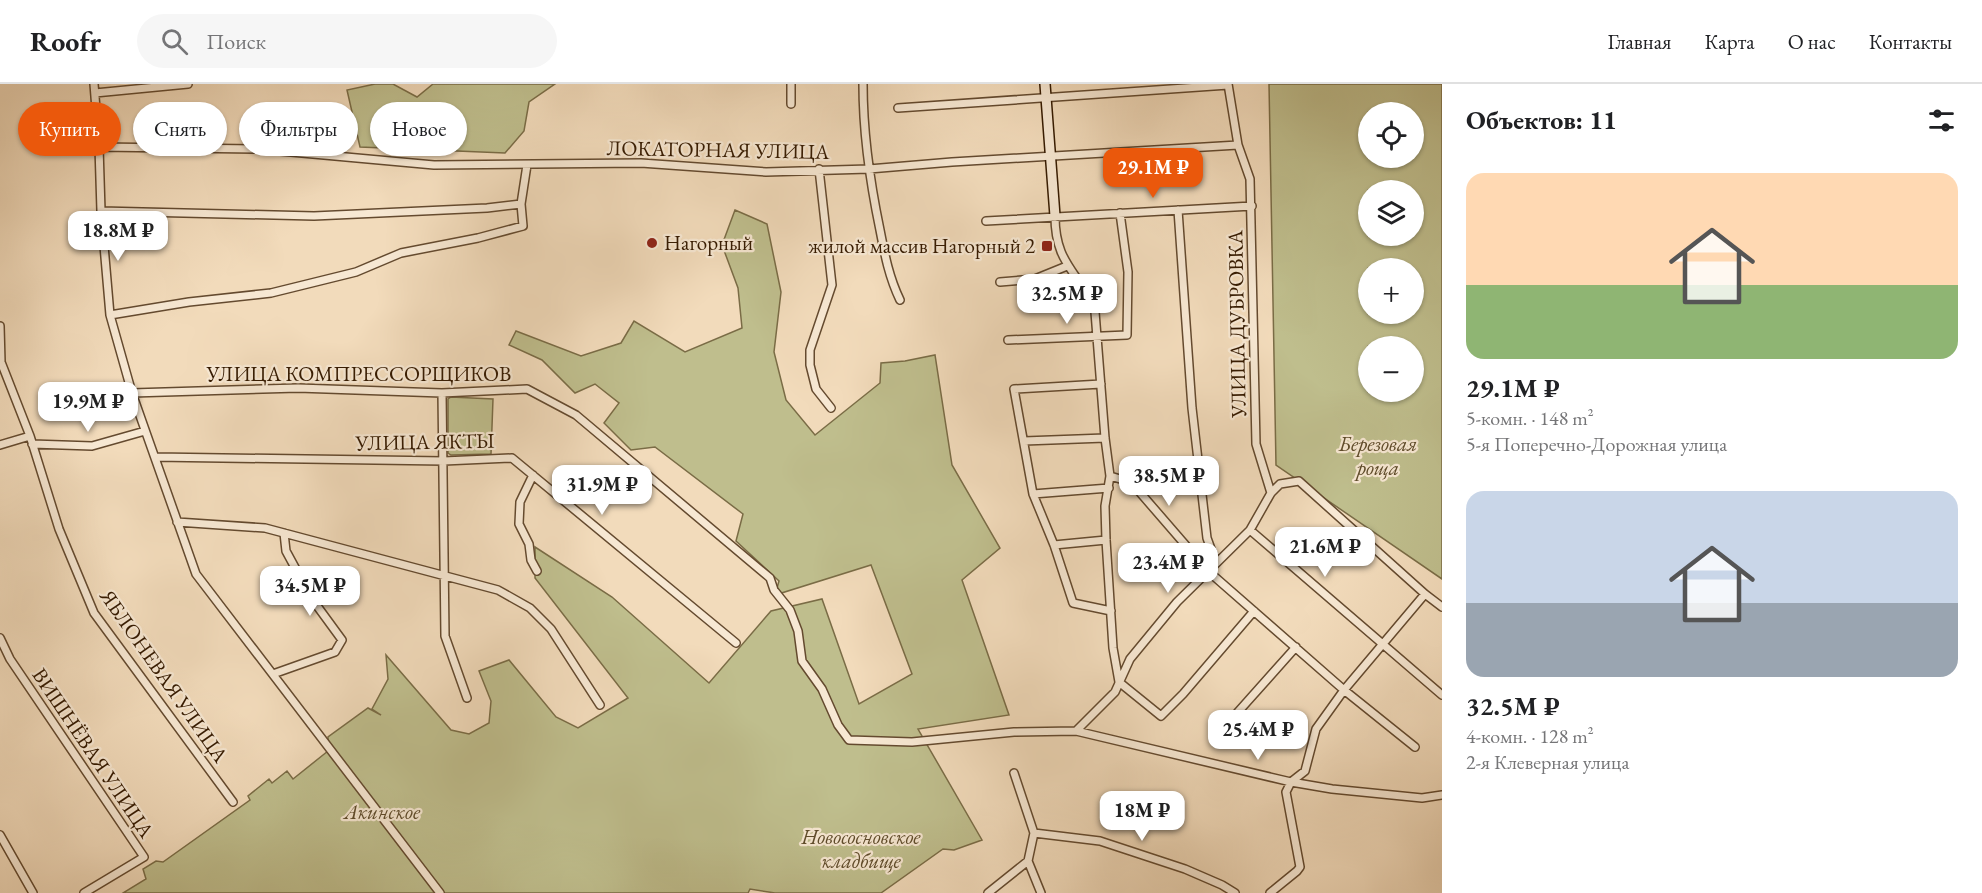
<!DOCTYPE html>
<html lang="ru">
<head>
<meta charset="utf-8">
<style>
	body { margin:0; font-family:"EB Garamond",serif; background:#f6f6f6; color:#202124; height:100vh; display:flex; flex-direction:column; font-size:22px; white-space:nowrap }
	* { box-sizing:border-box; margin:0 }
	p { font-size:20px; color:#757577 }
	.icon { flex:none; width:33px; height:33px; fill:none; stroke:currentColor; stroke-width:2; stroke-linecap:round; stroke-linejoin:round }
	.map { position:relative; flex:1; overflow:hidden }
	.panel { display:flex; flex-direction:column; background:#fff; width:540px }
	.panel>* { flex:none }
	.top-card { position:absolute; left:18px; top:18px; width:570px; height:54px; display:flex; gap:12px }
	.fabs { position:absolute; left:1358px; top:18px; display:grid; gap:12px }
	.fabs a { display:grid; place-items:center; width:66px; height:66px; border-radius:50%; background:#fff; box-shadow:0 2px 4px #0004; font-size:30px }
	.price { position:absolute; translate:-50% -51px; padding:0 14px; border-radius:12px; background:#fff; color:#222; font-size:20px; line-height:39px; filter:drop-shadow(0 2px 3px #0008) }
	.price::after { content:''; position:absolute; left:50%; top:36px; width:18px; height:14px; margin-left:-9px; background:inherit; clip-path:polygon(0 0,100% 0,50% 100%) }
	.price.on { background:#ea580c; color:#fff }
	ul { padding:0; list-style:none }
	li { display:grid; align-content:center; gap:12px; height:318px; padding:0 24px }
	li span { display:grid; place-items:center; height:186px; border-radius:18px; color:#555 }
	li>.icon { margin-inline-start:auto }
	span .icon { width:108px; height:108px; fill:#fffc; stroke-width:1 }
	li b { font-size:26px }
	h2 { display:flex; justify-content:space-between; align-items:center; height:72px; padding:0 24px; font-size:26px }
	.pill { padding:0 21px; border-radius:27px; background:#fff; box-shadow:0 2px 4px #0004; font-size:21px; line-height:54px }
	.pill.on { background:#ea580c; color:#fff }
	header { display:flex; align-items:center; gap:36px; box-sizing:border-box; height:84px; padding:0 30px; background:#fff; border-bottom:2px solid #e0e0e0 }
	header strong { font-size:28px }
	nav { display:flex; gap:33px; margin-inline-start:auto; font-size:21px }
	.search { width:420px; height:54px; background:#f6f6f6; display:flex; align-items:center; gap:15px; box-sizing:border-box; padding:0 21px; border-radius:33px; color:#757577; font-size:22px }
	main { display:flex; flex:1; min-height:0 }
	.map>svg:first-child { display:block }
	.green { fill:#bfbe8d; stroke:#7a6c46; stroke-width:1.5; fill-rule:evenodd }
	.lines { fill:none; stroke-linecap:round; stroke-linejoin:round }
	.street-casing { stroke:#644a2f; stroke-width:10 }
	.secondary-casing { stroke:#351a00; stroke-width:12 }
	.street { stroke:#f7e8d3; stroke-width:7 }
	.secondary { stroke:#f7e8d3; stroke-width:9 }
	.poi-dot { fill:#8f2418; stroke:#f7e8d3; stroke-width:2 }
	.labels { text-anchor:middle; stroke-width:4.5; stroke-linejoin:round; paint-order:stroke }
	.street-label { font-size:21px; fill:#351a00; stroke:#f7e8d3 }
	.poi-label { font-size:21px; fill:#351a00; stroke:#f7e8d3; text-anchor:start }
	.park-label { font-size:21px; font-style:italic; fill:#5e4b2a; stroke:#f7e8d3 }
</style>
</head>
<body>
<header>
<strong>Roofr</strong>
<div class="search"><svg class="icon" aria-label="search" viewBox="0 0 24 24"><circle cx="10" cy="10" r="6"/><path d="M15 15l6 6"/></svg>Поиск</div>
<nav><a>Главная</a><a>Карта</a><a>О нас</a><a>Контакты</a></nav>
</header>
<main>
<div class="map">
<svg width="1442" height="809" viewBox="0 0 1442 809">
	<rect width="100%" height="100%" fill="#f2dbbb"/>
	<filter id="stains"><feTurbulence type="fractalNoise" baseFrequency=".00333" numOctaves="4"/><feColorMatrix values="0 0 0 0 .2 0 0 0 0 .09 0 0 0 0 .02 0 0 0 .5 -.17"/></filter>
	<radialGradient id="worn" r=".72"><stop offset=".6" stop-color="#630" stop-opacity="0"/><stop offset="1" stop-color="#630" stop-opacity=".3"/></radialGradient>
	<path class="green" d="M 375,0 L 393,0 L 417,13 L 433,0 L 555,0 L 529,18 L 524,47 L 505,69 L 360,63 L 347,6 Z
		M 1269,0 L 1442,0 L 1442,495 L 1276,381 ZM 1368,28 L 1413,28 L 1413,74 L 1368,74 ZM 1368,106 L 1413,106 L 1413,152 L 1368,152 ZM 1368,184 L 1413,184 L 1413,230 L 1368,230 ZM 1368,262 L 1413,262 L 1413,308 L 1368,308 Z
		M 735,126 L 767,140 L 781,208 L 774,268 L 786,316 L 815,351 L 880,299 L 881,279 L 905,277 L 935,271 L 952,381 L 1000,464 L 962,496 L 1009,631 L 918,645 L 982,756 L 954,766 L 943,765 L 881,809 L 775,809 L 750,805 L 748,809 L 123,809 L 146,795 L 143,785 L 156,777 L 163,778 L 250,716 L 248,712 L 269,695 L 272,699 L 287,687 L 293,695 L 328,667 L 328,653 L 368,624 L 381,631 L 372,625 L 388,595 L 386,571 L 451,646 L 469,650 L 489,639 L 491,617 L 479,587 L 509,576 L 556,633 L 578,644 L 628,614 L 535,494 L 535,463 L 612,513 L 709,599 L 771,527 L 822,515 L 859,620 L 912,590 L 871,481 L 775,511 L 779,497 L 736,457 L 743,430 L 655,363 L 631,366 L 604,339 L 619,319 L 595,300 L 575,309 L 542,276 L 509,261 L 516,247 L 581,272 L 621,259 L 634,237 L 685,268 L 742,244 L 738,204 L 722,161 Z
		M 451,313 L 493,315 L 491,370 L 451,371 L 448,369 L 448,315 Z"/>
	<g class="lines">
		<g class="street-casing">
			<path id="street" d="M 94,0 L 99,63 L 101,127 L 110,231 L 132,309 L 196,490 L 440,809
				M 791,0 L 791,20
				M 863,0 C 863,49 870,98 880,146 C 885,172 889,193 900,216
				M 1228,0 L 1238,61 L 1250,95 L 1256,360 L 1271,409
				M 95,9 L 188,0
				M 898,24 L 1228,1
				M 40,47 L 98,50
				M 99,63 L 258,65 L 434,81 L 641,79 L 766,88 L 869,85 L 952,78 L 1238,61
				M 819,85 L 832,201 L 810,266 L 810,281 L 816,305 L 831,324
				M 1178,126 L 1192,324 L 1207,454 L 1216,479
				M 101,127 L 314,132 L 487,124 L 521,120
				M 1055,132 C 1055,182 1080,187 1095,228 L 1105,354 L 1110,392 L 1105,422 L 1106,456 L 1113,564 L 1119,598
				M 986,137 L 1252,122
				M 1000,198 L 1035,195 L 1067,182
				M 110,231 L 189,218 L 271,209 L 356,188 L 401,169 L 478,154 L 523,142 L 521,120 L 527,81
				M 0,242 L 1,278 L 30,352 L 59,445 L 94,529 L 233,718
				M 1008,256 L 1127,251 L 1128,188 L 1120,129
				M 1101,300 L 1014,305 L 1033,410 L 1054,461 L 1073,519 L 1111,527
				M 132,309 L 298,304 L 442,309 L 527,305 L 576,331 L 770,494 L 774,506 L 790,526 L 798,547 L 802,577 L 822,605 L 838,641 L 849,656 L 912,658 L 1014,648 L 1076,647 L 1291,698 L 1332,705 L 1422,714 L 1442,711
				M 442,309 L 445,552 L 467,614
				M 1024,357 L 1105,354
				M 32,360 L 92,362 L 145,347
				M 0,361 L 30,352
				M 155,373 L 444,377 L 512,374 L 736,559
				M 533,391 L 520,418 L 519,440 L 529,460 L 531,476 L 537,487
				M 1110,392 L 1127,397 L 1137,405 L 1208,487 L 1344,606 L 1415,663
				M 1033,410 L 1109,404
				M 177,438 L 265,444 L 498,506 L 530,524 L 551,545 L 600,621
				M 1250,446 L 1442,611
				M 1054,461 L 1106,456
				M 0,554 L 10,575 L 144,773 L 84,809
				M 273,590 L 335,568 L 342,556 L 312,515 L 286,467 L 284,449
				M 1119,598 L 1161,632 L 1183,610 L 1254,527
				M 1076,647 L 1115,608 L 1130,575 L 1177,518 L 1250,446 L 1271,409 L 1280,400 L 1299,397 L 1425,510 L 1442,523
				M 1221,647 L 1296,563
				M 1014,689 L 1034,749 L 1028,777 L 1041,809
				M 1034,749 L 1100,757 L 1185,785 L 1222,801 L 1235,809
				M 0,751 L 33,809
				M 988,809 L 1028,777
				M 1270,809 L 1297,787 L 1300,783 L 1286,708 L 1291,698 L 1305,687 L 1316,645 L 1344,606 L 1425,510"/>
		</g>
		<g class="secondary-casing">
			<path id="secondary" d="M 1045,0 L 1055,132"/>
		</g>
		<use href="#street" class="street"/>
		<use href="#secondary" class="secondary"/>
	</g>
	<g class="poi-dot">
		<circle cx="652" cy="159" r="6"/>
		<rect x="1041" y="156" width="12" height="12" rx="3"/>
	</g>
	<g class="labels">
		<g class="street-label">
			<text transform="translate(718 66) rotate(1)" y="7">ЛОКАТОРНАЯ УЛИЦА</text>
			<text transform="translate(1237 240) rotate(-91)" y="7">УЛИЦА ДУБРОВКА</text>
			<text x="359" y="297">УЛИЦА КОМПРЕССОРЩИКОВ</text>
			<text transform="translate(425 358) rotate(-1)" y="7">УЛИЦА ЯКТЫ</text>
			<text transform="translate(164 592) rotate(55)" y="7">ЯБЛОНЕВАЯ УЛИЦА</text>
			<text transform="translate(93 669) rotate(56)" y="7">ВИШНЁВАЯ УЛИЦА</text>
		</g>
		<g class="poi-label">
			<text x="664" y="166">Нагорный</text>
			<text x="1035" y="169" text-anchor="end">жилой массив Нагорный 2</text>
		</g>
		<g class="park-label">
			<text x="1378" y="367">Березовая<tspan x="1378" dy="24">роща</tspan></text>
			<text x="382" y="735">Акинское</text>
			<text x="861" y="760">Новососновское<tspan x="861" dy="24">кладбище</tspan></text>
		</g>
	</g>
	<rect width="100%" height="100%" filter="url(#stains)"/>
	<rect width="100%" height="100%" fill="url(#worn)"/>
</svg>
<div class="fabs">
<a><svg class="icon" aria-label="locate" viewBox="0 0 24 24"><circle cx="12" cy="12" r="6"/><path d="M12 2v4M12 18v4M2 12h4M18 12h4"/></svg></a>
<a><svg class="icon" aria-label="layers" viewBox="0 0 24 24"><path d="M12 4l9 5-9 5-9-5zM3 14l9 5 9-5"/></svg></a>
<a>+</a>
<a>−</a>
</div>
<b class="price on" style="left:1153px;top:115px">29.1M ₽</b>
<b class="price" style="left:118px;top:178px">18.8M ₽</b>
<b class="price" style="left:1067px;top:241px">32.5M ₽</b>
<b class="price" style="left:88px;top:349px">19.9M ₽</b>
<b class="price" style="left:1169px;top:423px">38.5M ₽</b>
<b class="price" style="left:602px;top:432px">31.9M ₽</b>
<b class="price" style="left:1325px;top:494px">21.6M ₽</b>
<b class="price" style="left:1168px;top:510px">23.4M ₽</b>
<b class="price" style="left:310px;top:533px">34.5M ₽</b>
<b class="price" style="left:1258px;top:677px">25.4M ₽</b>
<b class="price" style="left:1142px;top:758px">18M ₽</b>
<div class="top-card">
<a class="pill on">Купить</a>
<a class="pill">Снять</a>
<a class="pill">Фильтры</a>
<a class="pill">Новое</a>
</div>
</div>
<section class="panel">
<h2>Объектов: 11<svg class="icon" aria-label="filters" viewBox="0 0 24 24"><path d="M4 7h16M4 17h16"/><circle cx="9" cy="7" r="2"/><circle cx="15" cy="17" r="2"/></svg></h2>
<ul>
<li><span style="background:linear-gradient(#ffd9b3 60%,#8fb573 0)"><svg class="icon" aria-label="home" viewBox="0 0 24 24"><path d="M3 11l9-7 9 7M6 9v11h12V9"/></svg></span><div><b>29.1M ₽</b><p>5-комн. · 148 m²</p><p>5-я Поперечно-Дорожная улица</p></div></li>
<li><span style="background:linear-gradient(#c9d6e8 60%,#9aa5b1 0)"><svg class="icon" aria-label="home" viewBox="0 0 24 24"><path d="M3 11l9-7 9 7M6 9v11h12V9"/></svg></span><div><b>32.5M ₽</b><p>4-комн. · 128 m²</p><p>2-я Клеверная улица</p></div></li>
</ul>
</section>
</main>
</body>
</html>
